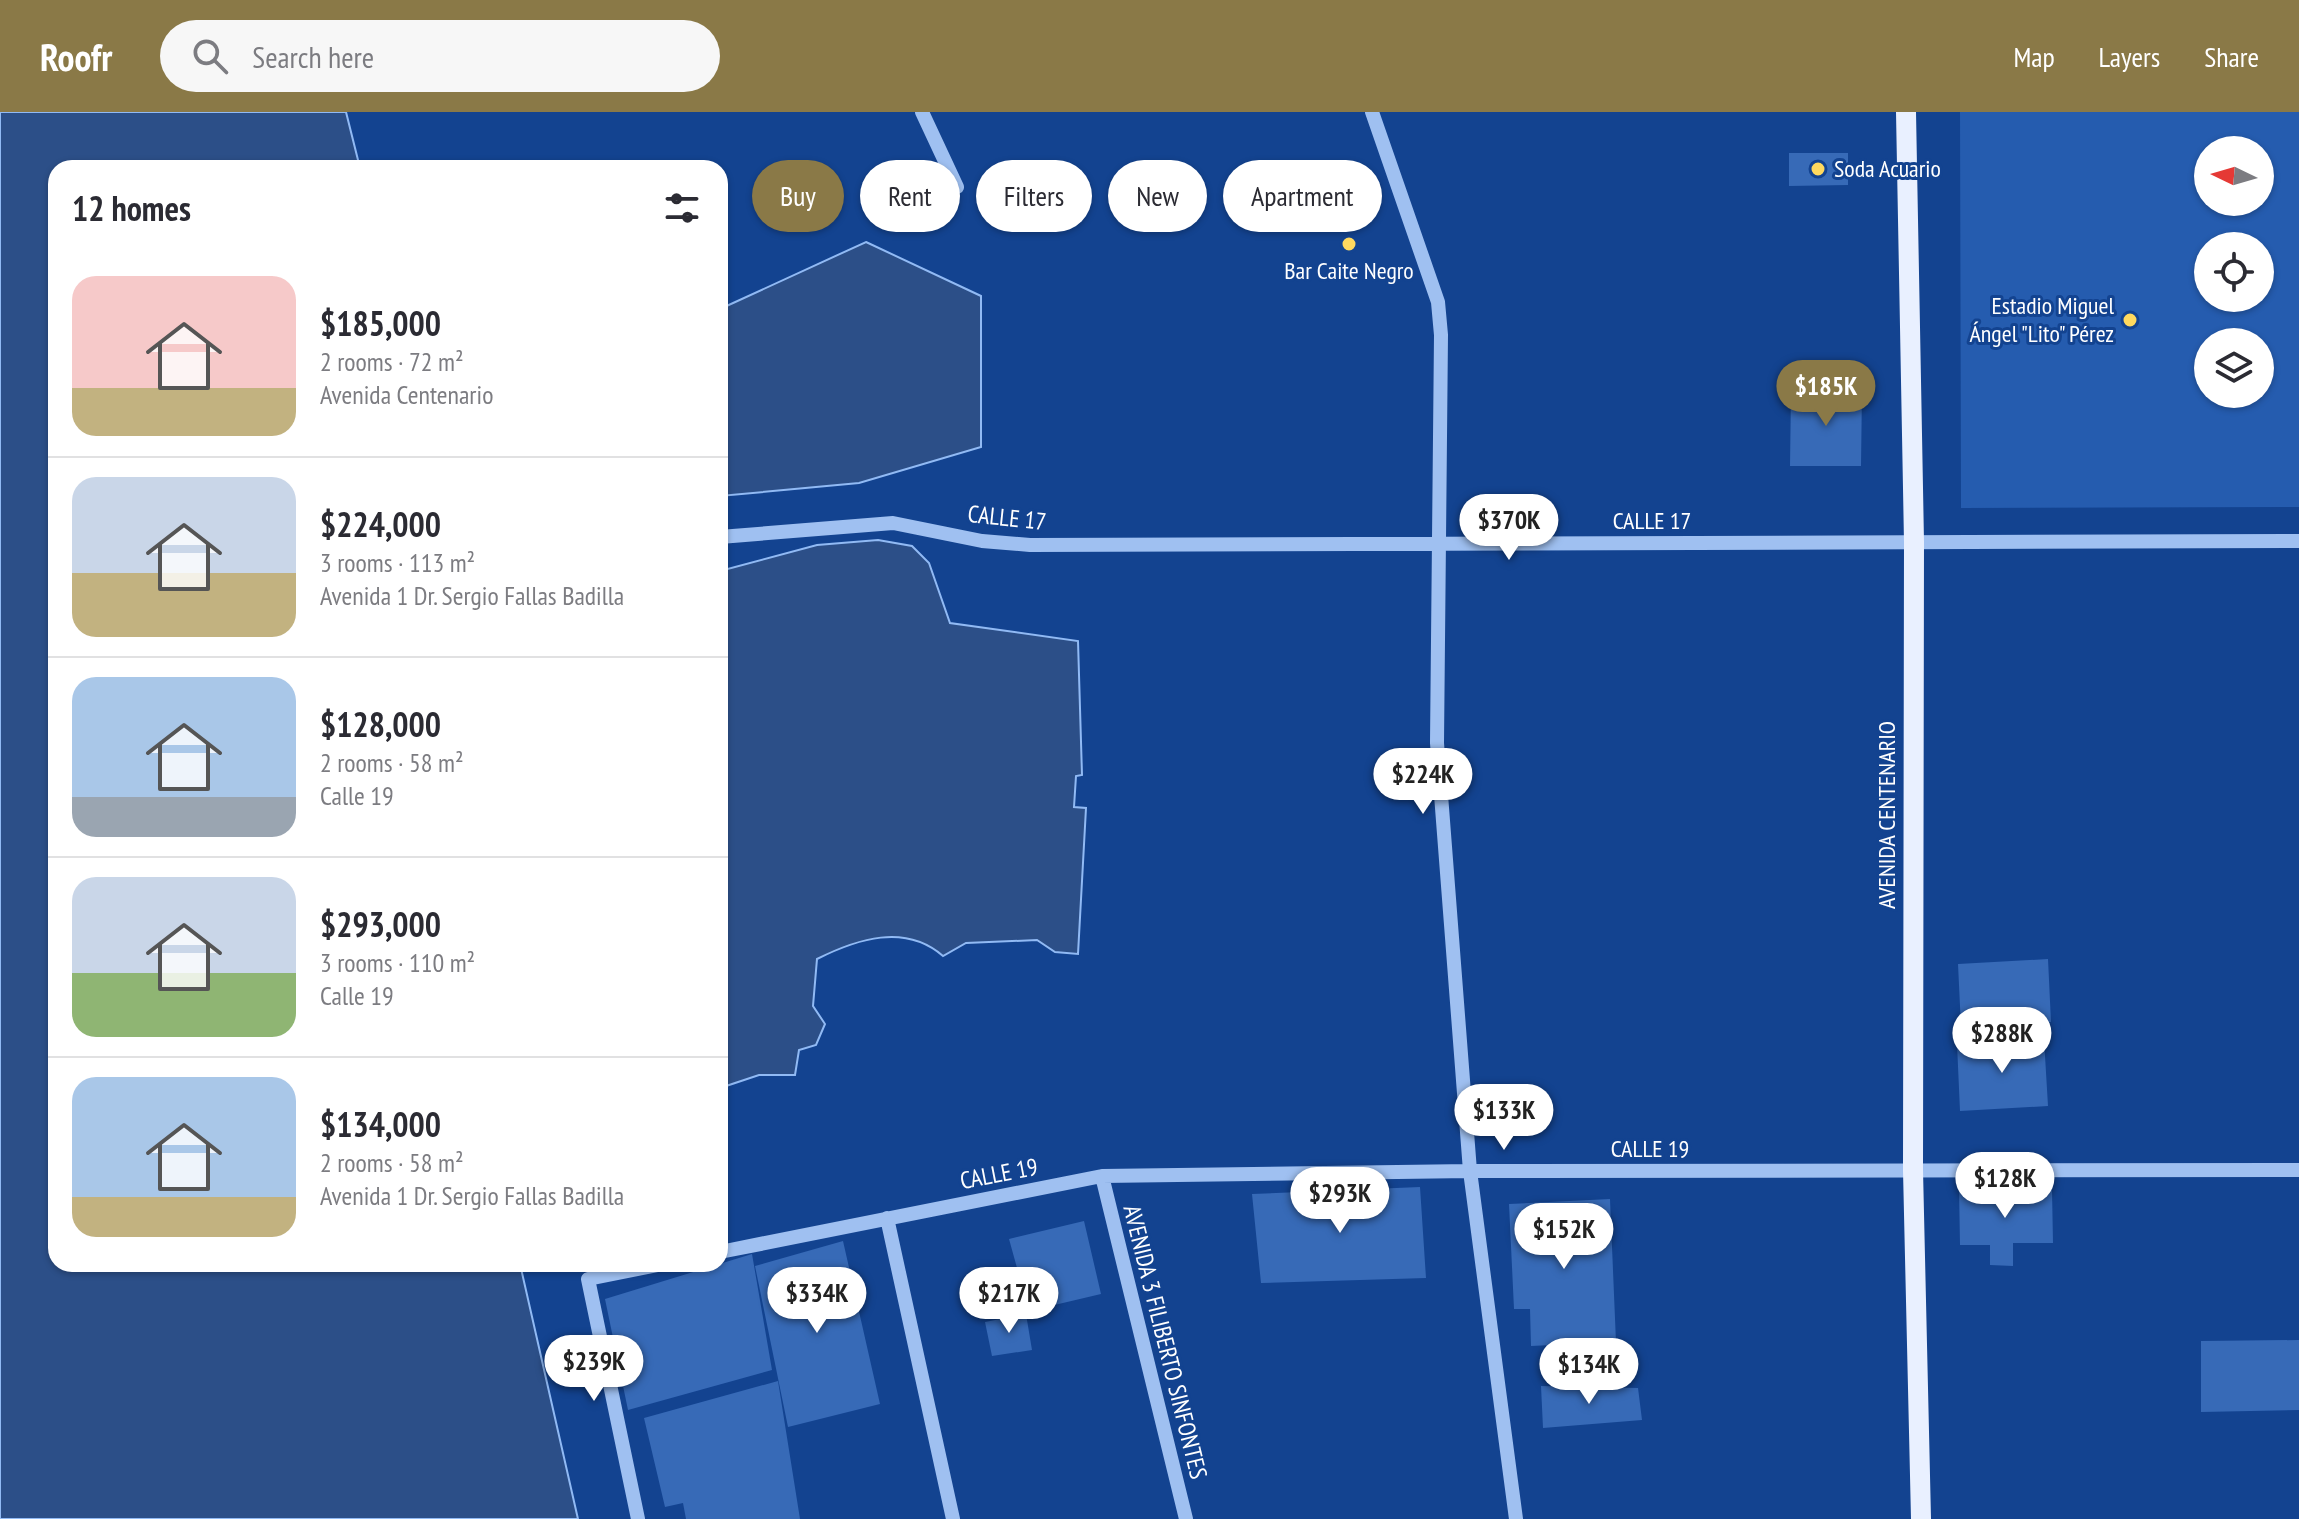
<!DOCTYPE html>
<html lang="en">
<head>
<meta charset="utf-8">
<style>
	body { margin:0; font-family:"PT Sans Narrow",sans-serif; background:#f7f7f7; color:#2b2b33; height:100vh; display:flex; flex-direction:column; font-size:30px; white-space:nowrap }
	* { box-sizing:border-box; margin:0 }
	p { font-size:26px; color:#7c7c81 }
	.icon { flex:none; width:44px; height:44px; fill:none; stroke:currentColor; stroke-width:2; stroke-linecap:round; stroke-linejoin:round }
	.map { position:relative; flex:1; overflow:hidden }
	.panel { position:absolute; left:48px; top:48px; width:680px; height:1112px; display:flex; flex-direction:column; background:#fff; border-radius:24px; box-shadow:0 2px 6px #0004 }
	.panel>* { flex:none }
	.top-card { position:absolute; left:752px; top:48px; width:760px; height:72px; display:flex; gap:16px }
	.needle { width:52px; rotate:275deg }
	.controls { position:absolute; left:2194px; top:24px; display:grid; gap:16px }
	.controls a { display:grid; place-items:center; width:80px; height:80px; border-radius:50%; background:#fff; box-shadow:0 2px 6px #0004; font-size:40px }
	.price { position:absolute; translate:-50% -68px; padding:0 18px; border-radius:28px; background:#fff; color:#222; font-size:26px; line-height:52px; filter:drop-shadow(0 2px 4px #0008) }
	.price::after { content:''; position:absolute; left:50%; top:48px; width:24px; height:18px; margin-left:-12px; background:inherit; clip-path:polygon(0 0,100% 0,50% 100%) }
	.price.selected { background:#8a7947; color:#fff }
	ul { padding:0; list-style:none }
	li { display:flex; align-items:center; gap:24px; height:200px; padding:0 24px }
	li+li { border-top:2px solid #e1e1e2 }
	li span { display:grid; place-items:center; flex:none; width:224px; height:160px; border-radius:24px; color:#555 }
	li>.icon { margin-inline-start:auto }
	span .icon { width:96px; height:96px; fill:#fffc; stroke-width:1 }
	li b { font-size:34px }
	h2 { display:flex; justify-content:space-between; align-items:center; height:96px; padding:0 24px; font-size:34px }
	.tag { padding:0 28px; border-radius:36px; background:#fff; box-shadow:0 2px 6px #0004; font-size:28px; line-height:72px }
	.tag.selected { background:#8a7947; color:#fff }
	header { display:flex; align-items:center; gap:48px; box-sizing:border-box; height:112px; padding:0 40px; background:#8a7947; color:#fff }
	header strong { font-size:38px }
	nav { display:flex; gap:44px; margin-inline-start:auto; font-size:28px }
	.search { width:560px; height:72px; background:#f7f7f7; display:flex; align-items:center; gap:20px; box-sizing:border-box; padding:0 28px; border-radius:44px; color:#7c7c81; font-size:30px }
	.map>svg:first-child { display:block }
	.green { fill:#255caf; fill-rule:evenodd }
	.water { fill:#2c4f88; stroke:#91baf4; stroke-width:2 }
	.building { fill:#376ab7 }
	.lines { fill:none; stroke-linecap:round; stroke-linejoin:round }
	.minor { stroke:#9fc0f1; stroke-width:14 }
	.major { stroke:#e9f0ff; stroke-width:20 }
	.poi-dot { fill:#ffd95f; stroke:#134390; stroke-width:3 }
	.labels { text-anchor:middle; stroke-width:6; stroke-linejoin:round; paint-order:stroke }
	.poi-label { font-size:24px; fill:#fff; stroke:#134390; text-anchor:start }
	.street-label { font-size:24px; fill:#fff; stroke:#134390 }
</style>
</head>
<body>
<header>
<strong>Roofr</strong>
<div class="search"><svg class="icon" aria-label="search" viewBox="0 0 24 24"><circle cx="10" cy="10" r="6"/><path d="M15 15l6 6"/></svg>Search here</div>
<nav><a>Map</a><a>Layers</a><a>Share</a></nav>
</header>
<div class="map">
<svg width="2299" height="1407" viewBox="0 0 2299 1407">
	<rect width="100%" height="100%" fill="#134390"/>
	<path class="green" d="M 1960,0 L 2299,0 L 2299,395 L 1961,396 ZM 2208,38 L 2260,38 L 2260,90 L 2208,90 ZM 2208,134 L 2260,134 L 2260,186 L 2208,186 ZM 2208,230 L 2260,230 L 2260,282 L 2208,282 Z"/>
	<path class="water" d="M 0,0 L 346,0 L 360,56 L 56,56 L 56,1152 L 520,1152 L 578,1407 L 0,1407 Z
		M 866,130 L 981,184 L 981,335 L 859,371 L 720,384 L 720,197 Z
		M 878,428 L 912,434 L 929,451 L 950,511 L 1078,529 L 1082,663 L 1076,664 L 1074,695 L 1086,696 L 1078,842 L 1055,840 L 1037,828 L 966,831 L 943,844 C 905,811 857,827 817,847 L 813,894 L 825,912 L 816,933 L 799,938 L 795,963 L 759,963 L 720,976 L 720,459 L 817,433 Z"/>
	<path class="building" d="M 1789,41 L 1848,41 L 1848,73 L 1789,74 Z
		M 1791,278 L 1862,279 L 1861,354 L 1790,354 Z
		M 2048,847 L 2051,910 L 1961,915 L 1958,852 Z
		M 2044,927 L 2048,994 L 1960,999 L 1957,932 Z
		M 1420,1075 L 1426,1166 L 1261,1171 L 1252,1082 Z
		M 1959,1076 L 2052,1078 L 2053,1131 L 2013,1131 L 2013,1154 L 1990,1153 L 1990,1133 L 1960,1133 Z
		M 1610,1087 L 1616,1230 L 1531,1234 L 1530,1197 L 1514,1197 L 1509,1092 Z
		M 1084,1109 L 1101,1182 L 1029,1199 L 1009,1127 Z
		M 843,1129 L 880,1292 L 788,1315 L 755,1154 Z
		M 752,1142 L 772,1258 L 628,1298 L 605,1187 Z
		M 1026,1202 L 1032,1238 L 992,1244 L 985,1210 Z
		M 2299,1228 L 2299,1298 L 2201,1300 L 2201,1229 Z
		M 778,1269 L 800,1407 L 686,1407 L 683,1391 L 665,1395 L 644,1306 Z
		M 1541,1274 L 1638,1276 L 1642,1308 L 1543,1316 Z"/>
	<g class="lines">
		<path class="minor" d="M 922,0 L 957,75
			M 1372,0 L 1438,190 L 1441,223 L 1437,631 L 1470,1059 L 1516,1407
			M 720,425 L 893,411 L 982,429 L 1030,433 L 2299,429
			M 1102,1064 L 1186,1407
			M 887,1106 L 953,1407
			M 720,1140 L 1102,1064 L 1470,1059 L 2299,1058
			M 638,1407 L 588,1167 L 663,1152"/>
		<path class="major" d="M 1906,0 L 1914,430 L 1913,1058 L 1921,1407"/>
	</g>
	<g class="poi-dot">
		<circle cx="1818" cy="57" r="8"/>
		<circle cx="1349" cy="132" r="8"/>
		<circle cx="2130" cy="208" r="8"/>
	</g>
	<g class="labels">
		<g class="poi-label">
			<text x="1834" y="65">Soda Acuario</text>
			<text x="1349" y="167" text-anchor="middle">Bar Caite Negro</text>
			<text x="2114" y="202" text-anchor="end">Estadio Miguel<tspan x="2114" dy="28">Ángel "Lito" Pérez</tspan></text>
		</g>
		<g class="street-label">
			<text transform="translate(1007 406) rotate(6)" y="8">CALLE 17</text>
			<text x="1652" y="417">CALLE 17</text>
			<text transform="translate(1887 703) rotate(-90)" y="8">AVENIDA CENTENARIO</text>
			<text x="1650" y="1045">CALLE 19</text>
			<text transform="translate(999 1062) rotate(-11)" y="8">CALLE 19</text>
			<text transform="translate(1165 1230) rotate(76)" y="8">AVENIDA 3 FILIBERTO SINFONTES</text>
		</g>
	</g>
</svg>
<div class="controls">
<a><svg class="needle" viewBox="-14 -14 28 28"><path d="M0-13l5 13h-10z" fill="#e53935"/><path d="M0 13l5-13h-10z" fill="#7c7c81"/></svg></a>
<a><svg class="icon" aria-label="locate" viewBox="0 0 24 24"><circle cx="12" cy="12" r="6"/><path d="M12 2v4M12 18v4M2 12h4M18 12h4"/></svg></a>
<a><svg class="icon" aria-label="layers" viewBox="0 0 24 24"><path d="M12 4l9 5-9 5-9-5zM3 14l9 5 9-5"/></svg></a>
</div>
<b class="price selected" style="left:1826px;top:316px">$185K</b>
<b class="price" style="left:1509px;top:450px">$370K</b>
<b class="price" style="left:1423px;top:704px">$224K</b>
<b class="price" style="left:2002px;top:963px">$288K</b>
<b class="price" style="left:1504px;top:1040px">$133K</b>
<b class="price" style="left:2005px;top:1108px">$128K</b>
<b class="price" style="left:1340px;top:1123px">$293K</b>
<b class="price" style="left:1564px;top:1159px">$152K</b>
<b class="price" style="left:817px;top:1223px">$334K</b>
<b class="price" style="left:1009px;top:1223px">$217K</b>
<b class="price" style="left:594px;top:1291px">$239K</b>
<b class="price" style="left:1589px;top:1294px">$134K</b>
<div class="top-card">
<a class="tag selected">Buy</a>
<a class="tag">Rent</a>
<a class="tag">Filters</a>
<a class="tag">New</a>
<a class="tag">Apartment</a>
</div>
<section class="panel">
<h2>12 homes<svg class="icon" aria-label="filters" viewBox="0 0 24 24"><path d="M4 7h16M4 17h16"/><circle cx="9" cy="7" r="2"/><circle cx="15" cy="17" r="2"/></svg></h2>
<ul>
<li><span style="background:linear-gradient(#f6c9c9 70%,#c2b280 0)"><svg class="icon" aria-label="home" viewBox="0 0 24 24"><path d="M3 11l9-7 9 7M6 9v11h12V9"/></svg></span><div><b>$185,000</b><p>2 rooms · 72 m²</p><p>Avenida Centenario</p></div></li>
<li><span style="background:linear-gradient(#c9d6e8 60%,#c2b280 0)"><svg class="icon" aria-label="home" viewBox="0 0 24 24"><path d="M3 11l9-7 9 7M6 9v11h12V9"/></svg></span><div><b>$224,000</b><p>3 rooms · 113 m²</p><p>Avenida 1 Dr. Sergio Fallas Badilla</p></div></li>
<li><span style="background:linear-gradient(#a9c7e8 75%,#9aa5b1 0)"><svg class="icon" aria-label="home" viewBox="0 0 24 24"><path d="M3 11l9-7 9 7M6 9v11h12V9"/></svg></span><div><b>$128,000</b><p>2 rooms · 58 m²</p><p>Calle 19</p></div></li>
<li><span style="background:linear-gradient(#c9d6e8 60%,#8fb573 0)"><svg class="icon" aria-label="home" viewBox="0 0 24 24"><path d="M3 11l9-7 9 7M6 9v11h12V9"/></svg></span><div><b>$293,000</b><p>3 rooms · 110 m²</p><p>Calle 19</p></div></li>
<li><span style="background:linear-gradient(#a9c7e8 75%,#c2b280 0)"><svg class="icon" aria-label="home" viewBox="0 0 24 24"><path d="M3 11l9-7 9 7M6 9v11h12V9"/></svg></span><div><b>$134,000</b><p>2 rooms · 58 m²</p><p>Avenida 1 Dr. Sergio Fallas Badilla</p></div></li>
</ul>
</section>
</div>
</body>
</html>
